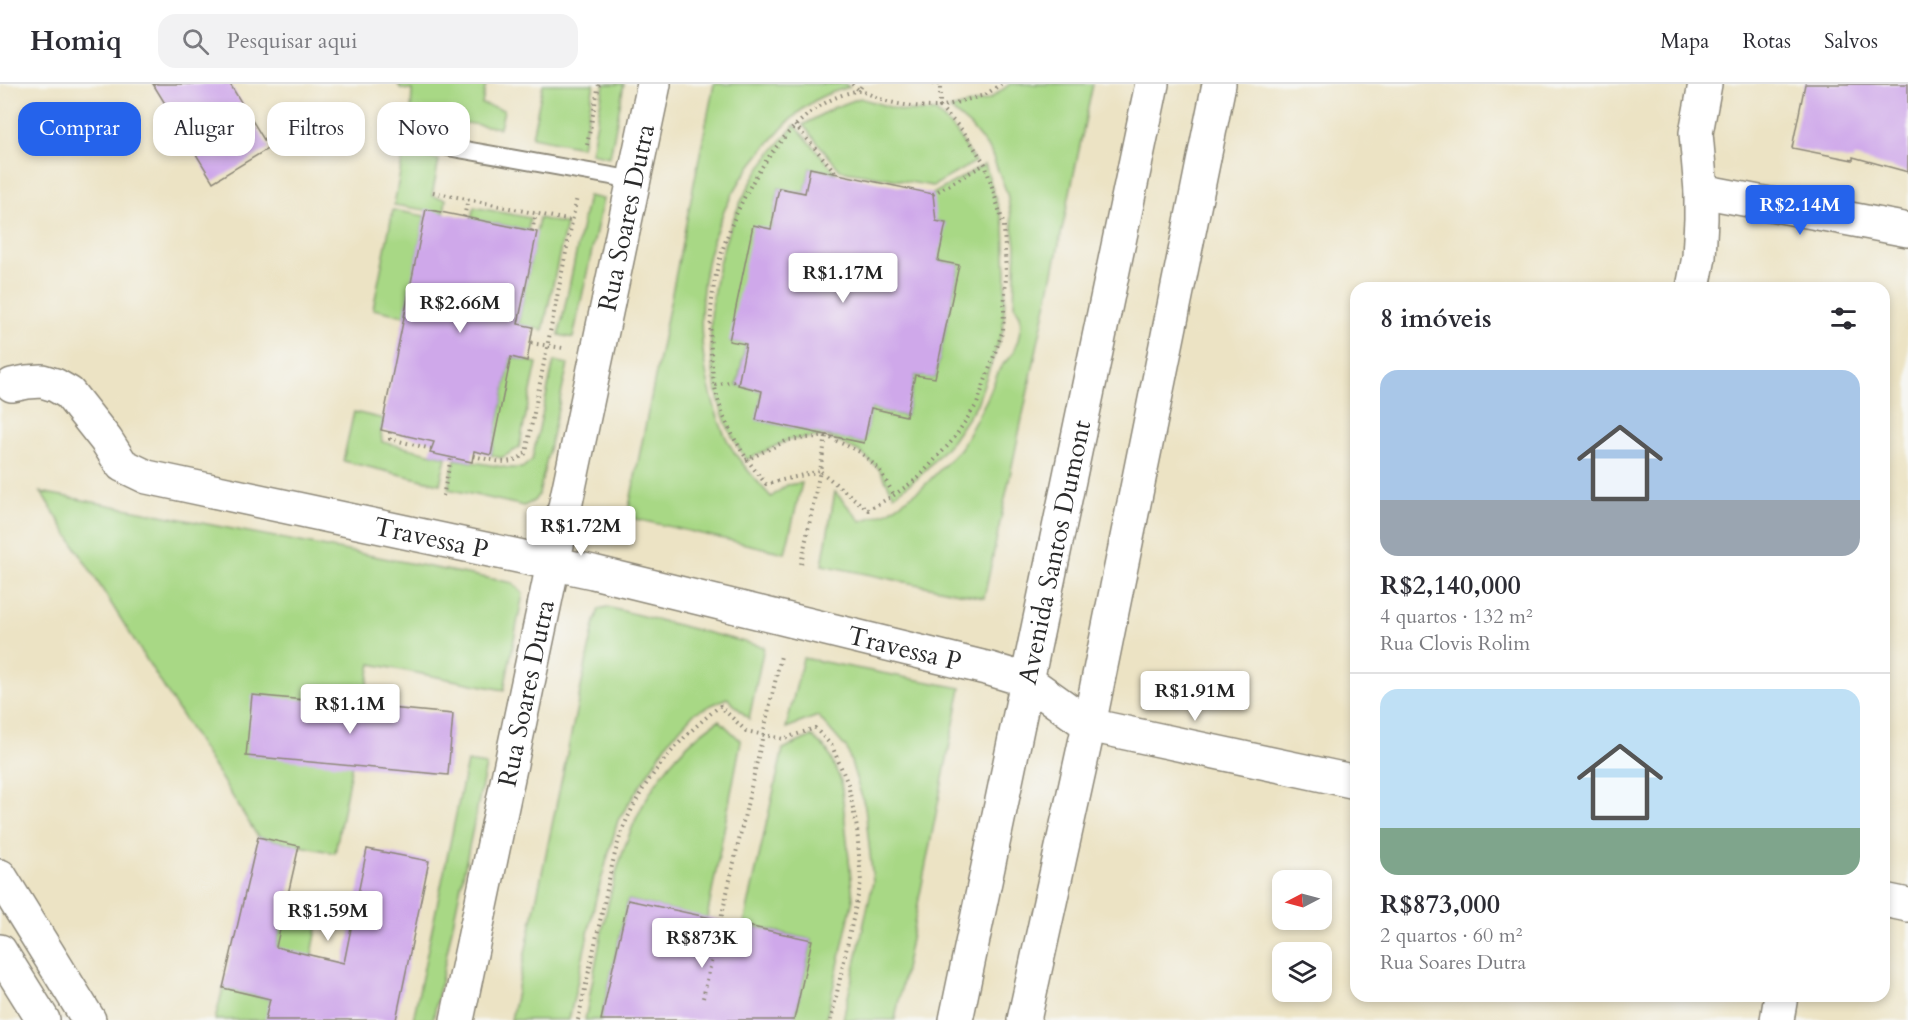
<!DOCTYPE html>
<html lang="pt">
<head>
<meta charset="utf-8">
<style>
	body { margin:0; font-family:Cardo,serif; background:#f2f2f3; color:#2b2b33; height:100vh; display:flex; flex-direction:column; font-size:22px; white-space:nowrap }
	* { box-sizing:border-box; margin:0 }
	p { font-size:20px; color:#7c7c81 }
	.icon { flex:none; width:33px; height:33px; fill:none; stroke:currentColor; stroke-width:2; stroke-linecap:round; stroke-linejoin:round }
	.map { position:relative; flex:1; overflow:hidden }
	.sheet { position:absolute; left:1350px; top:198px; width:540px; height:720px; display:flex; flex-direction:column; background:#fff; border-radius:18px; box-shadow:0 3px 9px #0003 }
	.sheet>* { flex:none }
	.top-card { position:absolute; left:18px; top:18px; width:570px; height:54px; display:flex; gap:12px }
	.needle { width:39px; rotate:264deg }
	.tools { position:absolute; left:1272px; top:786px; display:grid; gap:12px }
	.tools a { display:grid; place-items:center; width:60px; height:60px; border-radius:12px; background:#fff; box-shadow:0 3px 9px #0003; font-size:30px }
	.price { position:absolute; translate:-50% -51px; padding:0 14px; border-radius:6px; background:#fff; color:#222; font-size:20px; line-height:39px; filter:drop-shadow(0 2px 3px #0008) }
	.price::after { content:''; position:absolute; left:50%; top:36px; width:18px; height:14px; margin-left:-9px; background:inherit; clip-path:polygon(0 0,100% 0,50% 100%) }
	.price.current { background:#2563eb; color:#fff }
	ul { padding:0; list-style:none }
	li { display:grid; align-content:center; gap:12px; height:318px; padding:0 30px }
	li+li { border-top:2px solid #e1e1e2 }
	li span { display:grid; place-items:center; height:186px; border-radius:18px; color:#555 }
	li>.icon { margin-inline-start:auto }
	span .icon { width:108px; height:108px; fill:#fffc; stroke-width:1 }
	li b { font-size:26px }
	h2 { display:flex; justify-content:space-between; align-items:center; height:72px; padding:0 30px; font-size:26px }
	.pill { padding:0 21px; border-radius:18px; background:#fff; box-shadow:0 3px 9px #0003; font-size:21px; line-height:54px }
	.pill.current { background:#2563eb; color:#fff }
	header { display:flex; align-items:center; gap:36px; box-sizing:border-box; height:84px; padding:0 30px; background:#fff; border-bottom:2px solid #e1e1e2 }
	header strong { font-size:28px }
	nav { display:flex; gap:33px; margin-inline-start:auto; font-size:21px }
	.search { width:420px; height:54px; background:#f2f2f3; display:flex; align-items:center; gap:15px; box-sizing:border-box; padding:0 21px; border-radius:18px; color:#7c7c81; font-size:22px }
	.map>svg:first-child { display:block }
	.green { fill:#a8d885; stroke:#6a8258; stroke-width:1.5 }
	.building { fill:#cfa8ea }
	.lines { fill:none; stroke-linecap:round; stroke-linejoin:round }
	.service-casing { stroke:#8c8778; stroke-width:20 }
	.minor-casing { stroke:#8c8778; stroke-width:36 }
	.primary-casing { stroke:#8c8778; stroke-width:36 }
	.path { stroke:#8c8778; stroke-width:4; stroke-dasharray:1.5 4.5; stroke-linecap:butt }
	.service { stroke:#fff; stroke-width:16 }
	.minor { stroke:#fff; stroke-width:33 }
	.primary { stroke:#fff; stroke-width:33 }
	.labels { text-anchor:middle; stroke-width:6; stroke-linejoin:round; paint-order:stroke }
	.street-label { font-size:26px; fill:#2b2b2b; stroke:#f6f6f2 }
</style>
</head>
<body>
<header>
<strong>Homiq</strong>
<div class="search"><svg class="icon" aria-label="search" viewBox="0 0 24 24"><circle cx="10" cy="10" r="6"/><path d="M15 15l6 6"/></svg>Pesquisar aqui</div>
<nav><a>Mapa</a><a>Rotas</a><a>Salvos</a></nav>
</header>
<div class="map">
<svg width="1908" height="936" viewBox="0 0 1908 936">
	<rect width="100%" height="100%" fill="#f6f6f2"/>
	<filter id="ink" filterUnits="userSpaceOnUse"><feTurbulence type="fractalNoise" baseFrequency=".0167" numOctaves="2"/><feDisplacementMap in="SourceGraphic" scale="12" xChannelSelector="R" yChannelSelector="G"/><feConvolveMatrix kernelMatrix="1 2 1 2 8 2 1 2 1" color-interpolation-filters="sRGB"/></filter>
	<filter id="wash" filterUnits="userSpaceOnUse"><feTurbulence type="fractalNoise" baseFrequency=".008" numOctaves="4" result="noise"/><feDisplacementMap in="SourceGraphic" scale="24" xChannelSelector="R" yChannelSelector="G"/><feGaussianBlur stdDeviation="1.35" result="paint"/><feColorMatrix in="noise" values="0 0 0 0 0 0 0 0 0 0 0 0 0 0 0 0 0 1.4 0 .05"/><feComposite in="paint" operator="in"/></filter>
	<g filter="url(#wash)">
		<rect width="100%" height="100%" fill="#ece3c4"/>
		<path class="green" d="M 398,0 L 486,0 L 482,20 L 504,26 L 500,44 L 431,34 L 424,73 L 439,76 L 432,112 L 446,115 L 444,129 L 394,121 L 411,29 L 412,6 L 401,5 Z
			M 543,0 L 594,0 L 582,63 L 532,53 Z
			M 604,0 L 624,0 L 610,73 L 591,69 Z
			M 714,0 L 845,0 L 849,3 C 839,6 828,9 819,14 C 796,27 779,47 762,67 C 696,146 686,247 721,342 C 731,370 752,391 771,413 L 787,401 L 802,399 L 785,469 L 627,433 Z
			M 1010,0 L 1093,0 L 984,514 L 822,481 L 835,408 L 861,437 L 888,428 L 921,405 L 961,364 L 987,315 L 1000,284 L 1013,269 L 1018,256 L 1021,241 L 1020,231 L 1014,221 L 1016,161 L 1007,109 L 990,66 L 970,42 L 950,25 L 990,15 Z
			M 860,14 L 903,27 L 936,28 L 957,49 L 975,78 L 933,102 L 840,86 L 803,41 L 833,24 Z
			M 795,41 L 836,89 L 810,84 L 805,109 L 779,104 L 771,145 L 730,257 L 746,260 L 737,301 L 762,307 L 757,336 L 864,359 L 871,324 L 906,332 L 915,291 L 935,294 L 959,181 L 938,177 L 945,139 L 928,135 L 933,110 L 985,80 L 1004,142 L 1006,192 L 1003,246 L 977,320 L 952,357 L 918,394 L 894,411 L 879,385 L 860,368 L 826,352 L 788,356 L 746,376 C 739,364 731,352 726,339 C 695,257 713,152 763,80 C 772,66 784,54 795,41 Z
			M 588,112 L 603,115 L 573,254 L 559,251 Z
			M 474,123 L 530,134 L 528,146 L 471,135 Z
			M 393,126 L 425,132 L 405,232 L 373,225 Z
			M 539,134 L 566,140 L 543,246 L 518,240 Z
			M 511,273 L 537,279 L 519,364 L 501,374 L 491,371 Z
			M 554,277 L 568,280 L 539,410 L 534,417 L 524,422 L 448,405 L 455,375 L 509,384 L 522,384 L 532,376 Z
			M 354,328 L 384,335 L 381,347 L 382,358 L 446,373 L 440,400 L 343,377 Z
			M 41,408 L 513,499 L 523,510 L 504,606 L 371,580 L 335,769 L 258,753 Z
			M 607,523 L 764,563 L 749,635 L 727,614 L 694,629 L 668,658 L 618,736 L 595,818 L 569,936 L 511,936 L 595,537 L 599,525 Z
			M 803,574 L 961,604 L 895,936 L 843,936 L 873,798 L 865,723 L 847,665 L 818,632 L 786,644 Z
			M 719,636 L 741,657 L 707,834 L 628,816 L 601,936 L 585,936 C 607,828 617,702 719,636 Z
			M 812,652 L 827,666 L 841,697 L 853,815 L 826,936 L 794,936 L 812,856 L 744,840 L 783,665 Z
			M 467,678 L 486,681 L 433,936 L 413,936 Z
			M 283,831 L 318,839 L 305,907 L 268,898 Z
			M 223,904 L 301,922 L 298,936 L 215,936 Z"/>
		<g id="blocks">
			<path class="building" d="M 153,0 L 230,0 L 269,64 L 213,98 Z
				M 1805,0 L 1908,0 L 1908,88 L 1853,73 L 1853,76 L 1792,64 Z
				M 810,84 L 933,110 L 936,137 L 946,139 L 938,177 L 959,181 L 935,294 L 915,291 L 906,332 L 871,324 L 864,359 L 756,336 L 762,307 L 738,301 L 746,260 L 729,257 L 753,141 L 771,145 L 779,104 L 805,109 Z
				M 426,125 L 537,148 L 518,240 L 533,243 L 527,277 L 511,273 L 491,371 L 474,367 L 472,378 L 430,369 L 434,358 L 381,346 Z
				M 252,611 L 453,630 L 448,691 L 246,672 Z
				M 258,753 L 299,762 L 276,863 L 344,879 L 367,765 L 429,777 L 396,936 L 265,936 L 270,915 L 223,904 Z
				M 628,816 L 812,856 L 794,936 L 601,936 Z"/>
		</g>
	</g>
	<g filter="url(#ink)">
		<use href="#blocks" fill-opacity="0" stroke="#8c8778" stroke-width="1.5"/>
		<g class="lines">
			<g class="service-casing">
				<path id="service" d="M 448,63 L 634,96"/>
			</g>
			<g class="minor-casing">
				<g id="minor">
					<path d="M 1701,107 L 1908,146"/>
					<path d="M 1693,204 L 1699,173 L 1701,135 L 1701,107 L 1696,49 L 1705,0"/>
					<path id="s1" d="M 12,301 L 27,298 L 42,297 L 55,301 L 69,309 L 106,356 L 122,381 L 147,393 L 593,488 L 990,585 L 1026,596 L 1089,641 L 1356,698"/>
					<path d="M 0,792 L 89,936"/>
					<path d="M 1884,816 L 1908,821"/>
					<path d="M 0,867 L 43,936"/>
					<path id="s2" d="M 457,936 L 654,0"/>
					<path d="M 1777,936 L 1781,912"/>
				</g>
			</g>
			<g class="primary-casing">
				<g id="primary">
					<path id="s3" d="M 956,936 L 1152,0"/>
					<path d="M 1024,936 L 1089,641 L 1219,0"/>
				</g>
			</g>
			<path class="path" d="M 852,0 L 859,6 L 863,0
				M 932,0 L 940,0 L 940,23 L 985,11 L 1001,0
				M 795,41 L 836,89
				M 587,61 L 599,0
				M 433,108 L 572,137
				M 933,110 L 985,80
				M 464,133 L 468,115
				M 532,147 L 536,129
				M 531,259 L 563,264
				M 715,301 L 739,296
				M 390,348 L 390,355 L 432,365
				M 473,372 C 494,376 509,384 526,369 L 577,113
				M 746,376 L 788,356 L 826,352 L 860,368 L 879,385 L 894,411
				M 443,412 L 451,374
				M 801,480 L 820,387 L 766,400 C 740,369 718,332 713,291 C 709,255 709,217 718,182 C 734,118 786,21 856,7 C 863,6 872,12 878,14 C 898,22 919,23 940,23 L 964,48 L 985,80 L 1004,142 L 1006,192 L 1003,246 L 977,320 L 952,357 L 918,394 L 894,411 L 868,426 L 820,387 L 826,352
				M 703,914 L 781,572
				M 578,936 C 587,896 596,855 605,815 C 611,786 616,757 629,731 C 649,688 683,651 720,622 L 746,647 L 783,655 L 815,644 L 832,662 L 848,700 L 857,744 L 861,798 L 831,936"/>
			<use href="#service" class="service"/>
			<use href="#minor" class="minor"/>
			<use href="#primary" class="primary"/>
		</g>
	</g>
	<g class="labels">
		<g class="street-label">
			<text dy="9" stroke="none"><textPath href="#s2" startOffset="820">Rua Soares Dutra</textPath></text>
			<text dy="9" stroke="none"><textPath href="#s1" startOffset="468">Travessa P</textPath></text>
			<text dy="9" stroke="none"><textPath href="#s3" startOffset="478">Avenida Santos Dumont</textPath></text>
			<text dy="9" stroke="none"><textPath href="#s1" startOffset="954">Travessa P</textPath></text>
			<text dy="9" stroke="none"><textPath href="#s2" startOffset="334">Rua Soares Dutra</textPath></text>
		</g>
	</g>
</svg>
<div class="tools">
<a><svg class="needle" viewBox="-14 -14 28 28"><path d="M0-13l5 13h-10z" fill="#e53935"/><path d="M0 13l5-13h-10z" fill="#7c7c81"/></svg></a>
<a><svg class="icon" aria-label="layers" viewBox="0 0 24 24"><path d="M12 4l9 5-9 5-9-5zM3 14l9 5 9-5"/></svg></a>
</div>
<b class="price current" style="left:1800px;top:152px">R$2.14M</b>
<b class="price" style="left:843px;top:220px">R$1.17M</b>
<b class="price" style="left:460px;top:250px">R$2.66M</b>
<b class="price" style="left:581px;top:473px">R$1.72M</b>
<b class="price" style="left:1195px;top:638px">R$1.91M</b>
<b class="price" style="left:350px;top:651px">R$1.1M</b>
<b class="price" style="left:328px;top:858px">R$1.59M</b>
<b class="price" style="left:702px;top:885px">R$873K</b>
<div class="top-card">
<a class="pill current">Comprar</a>
<a class="pill">Alugar</a>
<a class="pill">Filtros</a>
<a class="pill">Novo</a>
</div>
<section class="sheet">
<h2>8 imóveis<svg class="icon" aria-label="filters" viewBox="0 0 24 24"><path d="M4 7h16M4 17h16"/><circle cx="9" cy="7" r="2"/><circle cx="15" cy="17" r="2"/></svg></h2>
<ul>
<li><span style="background:linear-gradient(#a9c7e8 70%,#9aa5b1 0)"><svg class="icon" aria-label="home" viewBox="0 0 24 24"><path d="M3 11l9-7 9 7M6 9v11h12V9"/></svg></span><div><b>R$2,140,000</b><p>4 quartos · 132 m²</p><p>Rua Clovis Rolim</p></div></li>
<li><span style="background:linear-gradient(#bfe0f5 75%,#7fa58c 0)"><svg class="icon" aria-label="home" viewBox="0 0 24 24"><path d="M3 11l9-7 9 7M6 9v11h12V9"/></svg></span><div><b>R$873,000</b><p>2 quartos · 60 m²</p><p>Rua Soares Dutra</p></div></li>
</ul>
</section>
</div>
</body>
</html>
